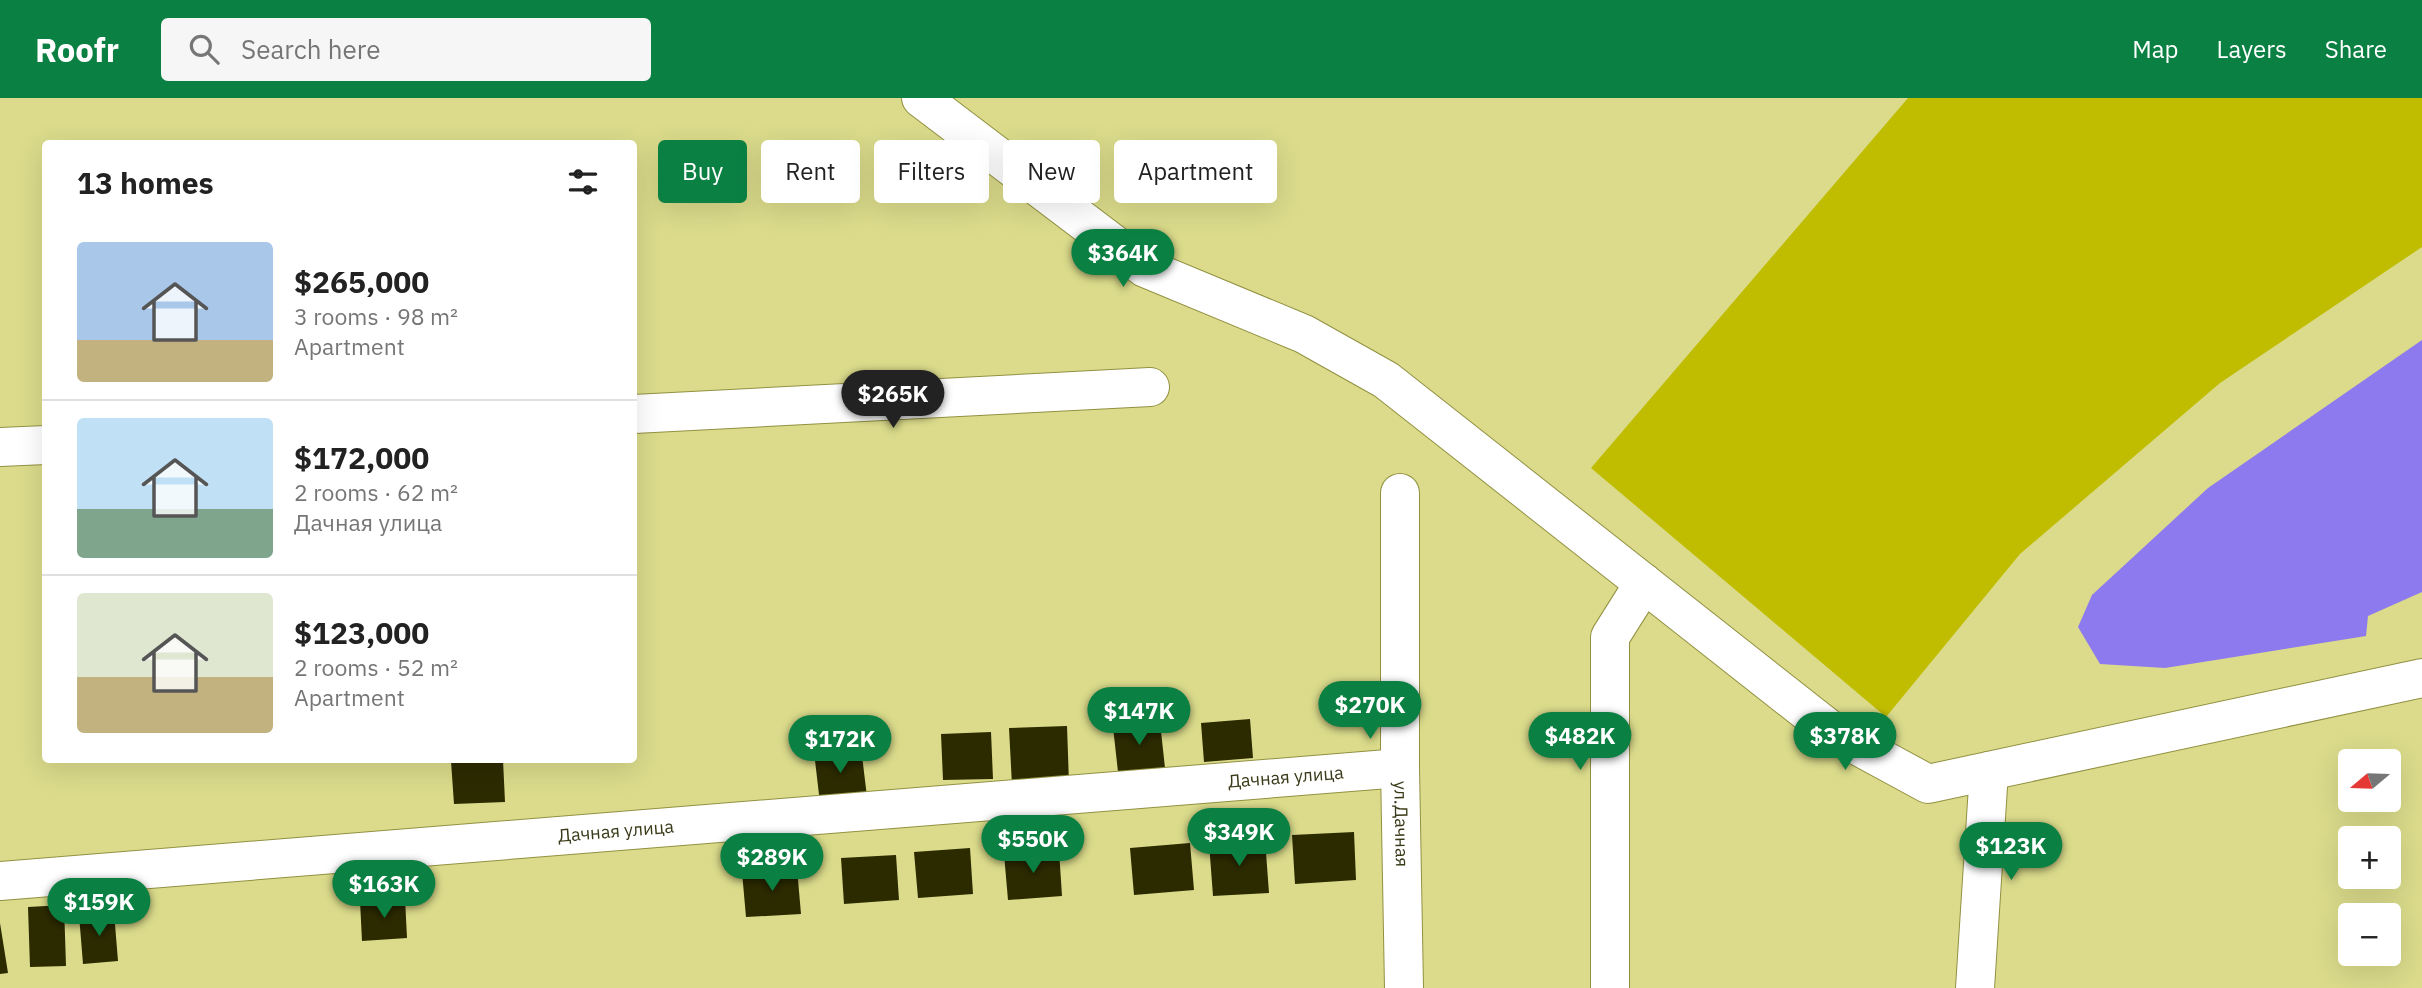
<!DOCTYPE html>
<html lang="en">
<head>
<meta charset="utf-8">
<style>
	body { margin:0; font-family:"IBM Plex Sans",sans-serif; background:#f6f6f6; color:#222; height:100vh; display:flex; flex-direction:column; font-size:26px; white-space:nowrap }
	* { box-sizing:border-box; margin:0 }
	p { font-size:23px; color:#767676 }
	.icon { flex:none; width:38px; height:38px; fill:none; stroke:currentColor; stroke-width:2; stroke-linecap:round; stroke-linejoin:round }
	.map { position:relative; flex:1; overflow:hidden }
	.sheet { position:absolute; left:42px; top:42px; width:595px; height:623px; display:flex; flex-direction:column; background:#fff; border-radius:7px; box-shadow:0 7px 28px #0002 }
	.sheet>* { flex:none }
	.top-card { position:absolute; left:658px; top:42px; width:665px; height:63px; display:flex; gap:14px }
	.needle { width:46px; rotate:251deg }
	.buttons { position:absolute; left:2338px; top:651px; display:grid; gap:14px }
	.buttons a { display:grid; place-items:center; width:63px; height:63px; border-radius:7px; background:#fff; box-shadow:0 7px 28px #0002; font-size:35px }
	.price { position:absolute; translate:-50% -60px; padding:0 16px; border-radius:24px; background:#0b8043; color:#fff; font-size:23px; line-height:46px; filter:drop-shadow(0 2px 4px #0008) }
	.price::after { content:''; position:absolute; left:50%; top:42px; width:21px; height:16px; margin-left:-10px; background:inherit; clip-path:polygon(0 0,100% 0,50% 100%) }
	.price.selected { background:#222; color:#fff }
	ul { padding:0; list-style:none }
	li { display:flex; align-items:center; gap:21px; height:175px; padding:0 35px }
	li+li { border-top:2px solid #e0e0e0 }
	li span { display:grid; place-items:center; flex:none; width:196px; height:140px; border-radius:7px; color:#555 }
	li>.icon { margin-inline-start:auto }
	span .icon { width:84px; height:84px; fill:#fffc; stroke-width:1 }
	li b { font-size:30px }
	h2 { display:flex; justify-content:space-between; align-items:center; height:84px; padding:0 35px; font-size:30px }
	.pill { padding:0 24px; border-radius:7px; background:#fff; box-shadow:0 7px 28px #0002; font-size:24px; line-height:63px }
	.pill.selected { background:#0b8043; color:#fff }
	header { display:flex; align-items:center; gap:42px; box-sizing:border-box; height:98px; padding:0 35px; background:#0b8043; color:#fff }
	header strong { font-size:33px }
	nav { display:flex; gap:38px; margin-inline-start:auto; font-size:24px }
	.search { width:490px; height:63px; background:#f6f6f6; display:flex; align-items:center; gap:18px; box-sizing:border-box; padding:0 24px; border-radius:7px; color:#767676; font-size:26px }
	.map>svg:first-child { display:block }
	.green { fill:#c0bd00 }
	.water { fill:#8d7aee }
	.building { fill:#2c2b00 }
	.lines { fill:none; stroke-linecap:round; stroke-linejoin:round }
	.street-casing { stroke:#929142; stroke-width:40 }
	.street { stroke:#fff; stroke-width:38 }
	.labels { text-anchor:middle; stroke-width:7; stroke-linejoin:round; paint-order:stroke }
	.street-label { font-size:18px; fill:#3a3a19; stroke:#dbdb8b }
</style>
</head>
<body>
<header>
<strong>Roofr</strong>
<div class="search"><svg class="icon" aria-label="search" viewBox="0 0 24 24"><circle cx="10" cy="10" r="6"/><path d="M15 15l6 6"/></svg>Search here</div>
<nav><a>Map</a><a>Layers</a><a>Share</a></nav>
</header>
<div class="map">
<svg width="2422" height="890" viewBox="0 0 2422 890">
	<rect width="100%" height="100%" fill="#dbdb8b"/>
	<path class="green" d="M 1908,0 L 2422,0 L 2422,149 L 2220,285 L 2020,456 L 1886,619 L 1591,370 Z"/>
	<path class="water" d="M 2422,242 L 2422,494 L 2368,518 L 2366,538 L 2165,570 L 2100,566 L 2078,529 L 2092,497 L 2208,390 Z"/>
	<path class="building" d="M 1250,621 L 1253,660 L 1204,664 L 1201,625 Z
		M 1160,624 L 1165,670 L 1118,674 L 1113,629 Z
		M 1067,628 L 1069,685 L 1012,687 L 1009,630 Z
		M 991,634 L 993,681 L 943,682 L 941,636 Z
		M 861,649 L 867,699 L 820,705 L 814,654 Z
		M 473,662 L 503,662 L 505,704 L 454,706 L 451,663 Z
		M 1354,734 L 1356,782 L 1295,786 L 1292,737 Z
		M 1265,741 L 1269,795 L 1213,798 L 1209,745 Z
		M 1190,745 L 1194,792 L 1134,797 L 1130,750 Z
		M 970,750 L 973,796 L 918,800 L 914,754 Z
		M 1059,752 L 1062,798 L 1008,802 L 1004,756 Z
		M 896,757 L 899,802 L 844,806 L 841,760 Z
		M 797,770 L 801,816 L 746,819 L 742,774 Z
		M 405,800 L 407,840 L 362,843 L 360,803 Z
		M 64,807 L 66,868 L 30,869 L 28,809 Z
		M 114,814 L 118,863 L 83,866 L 79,817 Z
		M 0,825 L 8,875 L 0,876 Z"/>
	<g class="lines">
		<g class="street-casing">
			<g id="street">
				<path d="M 921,0 L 1145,170 L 1304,236 L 1386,282 L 1834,635 L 1928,686 L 2422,580"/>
				<path d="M 634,316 L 1150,289"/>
				<path d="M 0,349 L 46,347"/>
				<path id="s1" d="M 1400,395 L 1400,670 L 1404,890"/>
				<path id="s2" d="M 0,783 L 1400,670"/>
				<path d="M 1610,890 L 1610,539 L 1644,485"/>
				<path d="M 1975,890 L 1989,673"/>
			</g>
		</g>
		<use href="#street" class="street"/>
	</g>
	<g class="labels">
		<g class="street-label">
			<text dy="6" stroke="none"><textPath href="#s2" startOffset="1290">Дачная улица</textPath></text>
			<text dy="6" stroke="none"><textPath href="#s1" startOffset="331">ул.Дачная</textPath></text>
			<text dy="6" stroke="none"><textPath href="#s2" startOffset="618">Дачная улица</textPath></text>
		</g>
	</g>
</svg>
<div class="buttons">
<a><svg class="needle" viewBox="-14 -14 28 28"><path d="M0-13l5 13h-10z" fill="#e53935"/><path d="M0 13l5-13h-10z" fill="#767676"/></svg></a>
<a>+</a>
<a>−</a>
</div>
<b class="price" style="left:1123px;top:191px">$364K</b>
<b class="price selected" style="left:893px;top:332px">$265K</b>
<b class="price" style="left:1370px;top:643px">$270K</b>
<b class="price" style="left:1139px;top:649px">$147K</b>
<b class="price" style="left:1580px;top:674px">$482K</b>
<b class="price" style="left:1845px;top:674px">$378K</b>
<b class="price" style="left:840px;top:677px">$172K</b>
<b class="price" style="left:1239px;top:770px">$349K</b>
<b class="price" style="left:1033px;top:777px">$550K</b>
<b class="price" style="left:2011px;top:784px">$123K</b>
<b class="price" style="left:772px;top:795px">$289K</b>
<b class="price" style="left:384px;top:822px">$163K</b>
<b class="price" style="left:99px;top:840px">$159K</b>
<div class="top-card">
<a class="pill selected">Buy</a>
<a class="pill">Rent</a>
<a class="pill">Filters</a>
<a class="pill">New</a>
<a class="pill">Apartment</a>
</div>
<section class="sheet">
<h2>13 homes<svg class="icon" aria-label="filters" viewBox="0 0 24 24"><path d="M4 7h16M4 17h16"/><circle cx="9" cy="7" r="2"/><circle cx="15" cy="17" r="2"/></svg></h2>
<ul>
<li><span style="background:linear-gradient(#a9c7e8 70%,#c2b280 0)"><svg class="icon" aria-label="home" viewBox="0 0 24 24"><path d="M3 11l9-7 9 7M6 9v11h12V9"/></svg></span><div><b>$265,000</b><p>3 rooms · 98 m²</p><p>Apartment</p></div></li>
<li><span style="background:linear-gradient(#bfe0f5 65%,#7fa58c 0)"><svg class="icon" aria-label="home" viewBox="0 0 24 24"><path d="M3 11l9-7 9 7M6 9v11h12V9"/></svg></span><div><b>$172,000</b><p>2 rooms · 62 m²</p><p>Дачная улица</p></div></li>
<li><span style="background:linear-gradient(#dfe7d0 60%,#c2b280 0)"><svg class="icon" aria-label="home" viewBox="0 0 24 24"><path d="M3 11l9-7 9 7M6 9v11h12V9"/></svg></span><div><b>$123,000</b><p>2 rooms · 52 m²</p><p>Apartment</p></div></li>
</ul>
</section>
</div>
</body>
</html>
